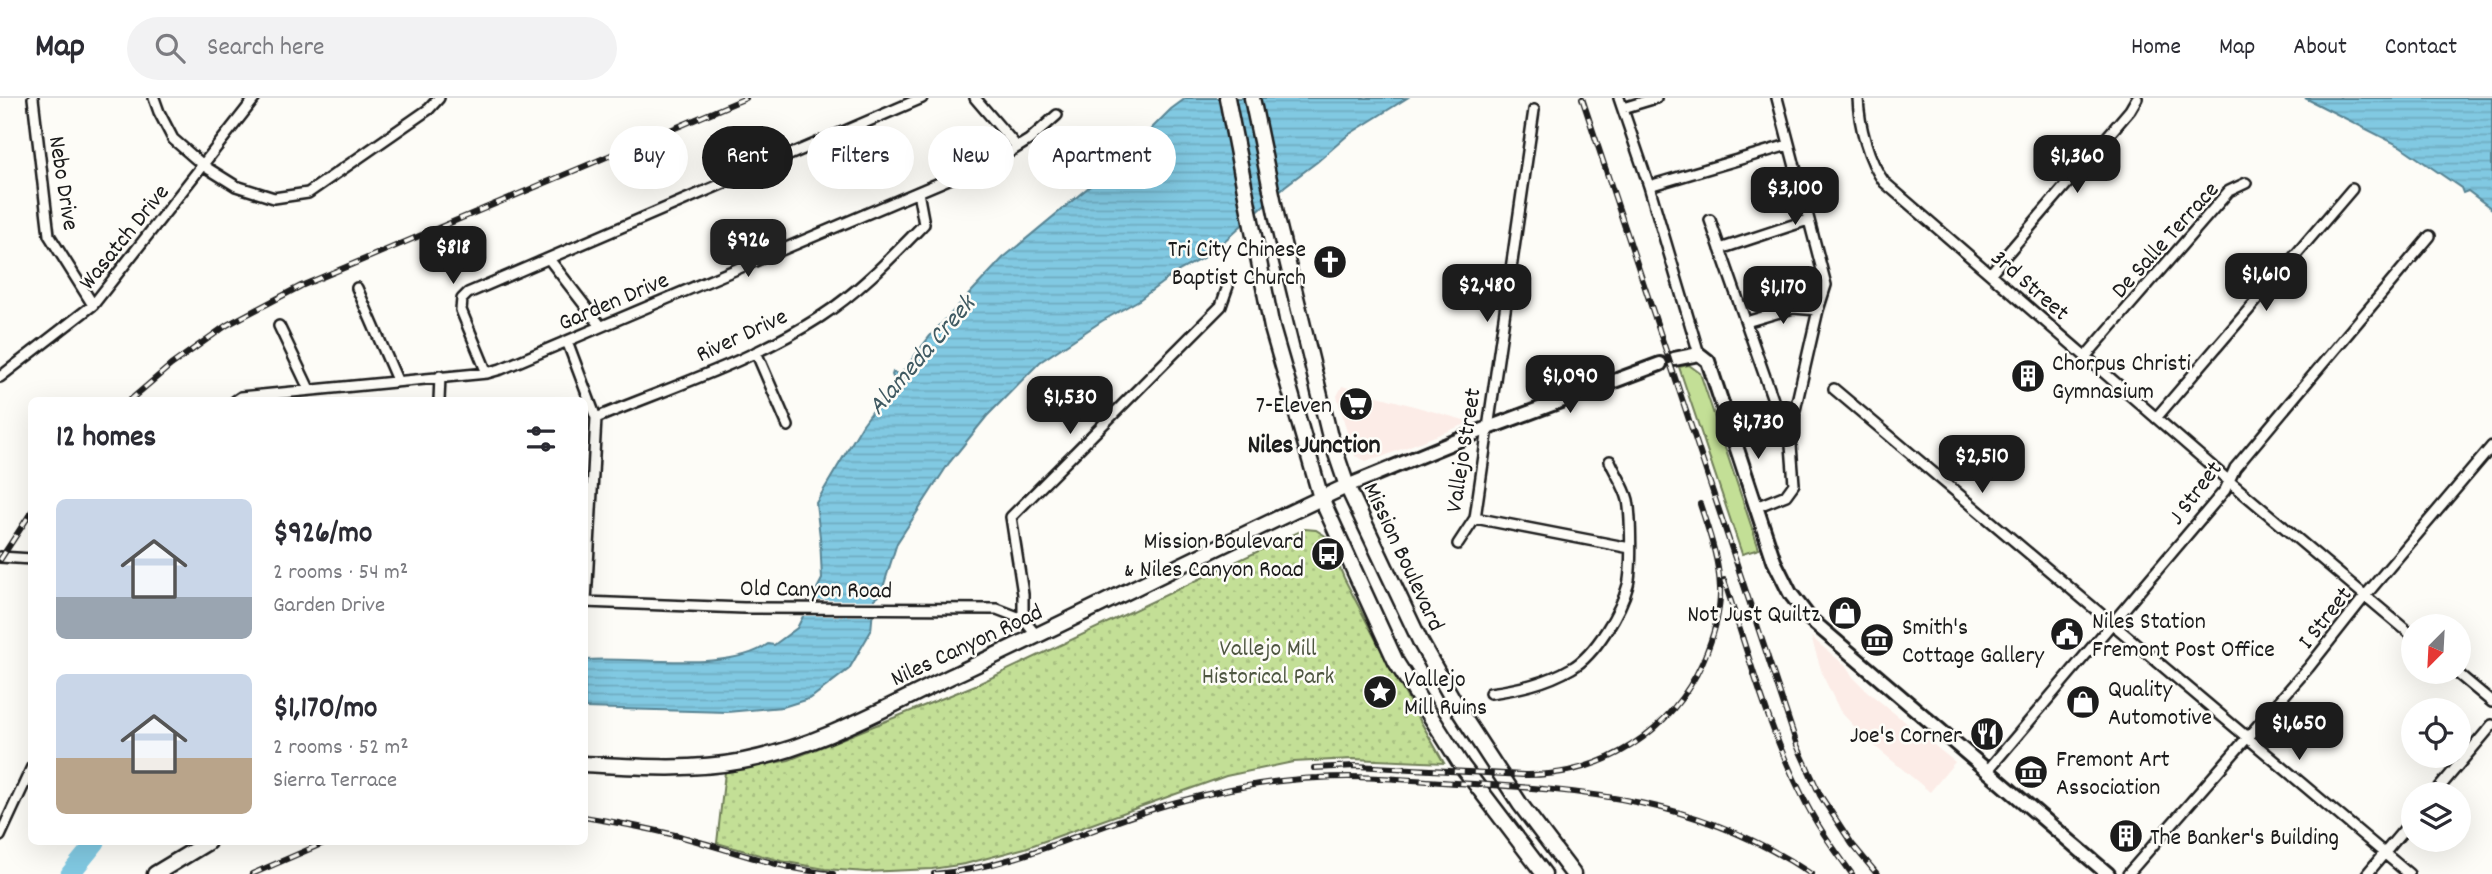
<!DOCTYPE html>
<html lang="en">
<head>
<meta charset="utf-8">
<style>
	body { margin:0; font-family:Dekko,sans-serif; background:#f2f2f3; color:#2b2b33; height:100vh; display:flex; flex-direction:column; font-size:26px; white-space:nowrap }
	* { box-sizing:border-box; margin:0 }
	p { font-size:23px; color:#7c7c81 }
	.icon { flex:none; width:38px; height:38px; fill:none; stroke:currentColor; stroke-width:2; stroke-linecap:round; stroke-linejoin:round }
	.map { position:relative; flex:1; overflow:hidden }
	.details { position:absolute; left:28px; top:299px; width:560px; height:448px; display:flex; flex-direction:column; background:#fff; border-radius:10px; box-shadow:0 7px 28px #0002 }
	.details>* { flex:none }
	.top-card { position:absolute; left:609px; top:28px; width:665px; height:63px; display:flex; gap:14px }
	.needle { width:46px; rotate:204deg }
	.controls { position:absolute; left:2401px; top:516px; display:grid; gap:14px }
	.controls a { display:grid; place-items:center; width:70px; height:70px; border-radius:50%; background:#fff; box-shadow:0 7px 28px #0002; font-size:35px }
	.price { position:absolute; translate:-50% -60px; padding:0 16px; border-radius:14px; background:#1c1c1c; color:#fff; font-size:23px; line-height:46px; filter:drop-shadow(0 2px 4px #0008) }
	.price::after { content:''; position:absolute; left:50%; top:42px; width:21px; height:16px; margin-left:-10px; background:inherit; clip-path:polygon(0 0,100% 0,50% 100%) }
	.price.on { background:#222; color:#fff }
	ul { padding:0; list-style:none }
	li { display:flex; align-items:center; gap:21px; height:175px; padding:0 28px }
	li span { display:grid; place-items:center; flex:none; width:196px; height:140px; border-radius:10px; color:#555 }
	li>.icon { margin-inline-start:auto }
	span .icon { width:84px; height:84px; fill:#fffc; stroke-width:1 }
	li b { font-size:30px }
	h2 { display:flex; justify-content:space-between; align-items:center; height:84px; padding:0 28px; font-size:30px }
	.chip { padding:0 24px; border-radius:32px; background:#fff; box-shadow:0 7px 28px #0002; font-size:24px; line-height:63px }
	.chip.on { background:#1c1c1c; color:#fff }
	header { display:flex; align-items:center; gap:42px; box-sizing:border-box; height:98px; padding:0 35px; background:#fff; border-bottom:2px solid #e1e1e2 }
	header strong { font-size:33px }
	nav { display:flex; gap:38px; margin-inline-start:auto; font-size:24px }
	.search { width:490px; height:63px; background:#f2f2f3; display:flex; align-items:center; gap:18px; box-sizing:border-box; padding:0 24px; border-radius:38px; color:#7c7c81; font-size:26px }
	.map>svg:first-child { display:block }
	.built { fill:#fcece7 }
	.grass { fill:#c3df96; stroke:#707e59; stroke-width:2 }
	.park { fill:url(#park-dots); stroke:#707e59; stroke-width:2 }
	.water { fill:url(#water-rules); stroke:#598493; stroke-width:2 }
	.pier { fill:#fdfcf7 }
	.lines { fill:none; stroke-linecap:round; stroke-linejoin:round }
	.river { stroke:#81c9e2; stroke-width:19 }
	.street-casing { stroke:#1c1c1c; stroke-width:14 }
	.secondary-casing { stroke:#1c1c1c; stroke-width:18 }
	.primary-casing { stroke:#1c1c1c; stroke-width:19 }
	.street { stroke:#fdfcf7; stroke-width:9 }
	.secondary { stroke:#fdfcf7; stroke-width:12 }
	.primary { stroke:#fdfcf7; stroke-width:14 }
	.rail-casing { stroke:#1c1c1c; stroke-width:6 }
	.rail { stroke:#fdfcf7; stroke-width:3.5; stroke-dasharray:10; stroke-linecap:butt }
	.labels { text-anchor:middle; stroke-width:5; stroke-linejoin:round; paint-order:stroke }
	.street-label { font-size:24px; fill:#1c1c1c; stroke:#fdfcf7 }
	.poi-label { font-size:24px; fill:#1c1c1c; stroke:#fdfcf7; text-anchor:start }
	.park-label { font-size:24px; fill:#4e5641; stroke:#fdfcf7 }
	.water-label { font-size:26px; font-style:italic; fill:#3f5961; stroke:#fdfcf7 }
	.neighbourhood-label { font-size:26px; font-weight:bold; fill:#1c1c1c; stroke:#fdfcf7 }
</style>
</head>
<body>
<header>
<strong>Map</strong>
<div class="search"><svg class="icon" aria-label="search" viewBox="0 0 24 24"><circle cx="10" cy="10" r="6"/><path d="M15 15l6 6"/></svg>Search here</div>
<nav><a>Home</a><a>Map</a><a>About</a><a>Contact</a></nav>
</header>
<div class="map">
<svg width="2492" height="776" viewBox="0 0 2492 776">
	<defs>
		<pattern id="park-dots" width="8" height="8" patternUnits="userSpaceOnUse" patternTransform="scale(1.75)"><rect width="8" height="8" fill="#c3df96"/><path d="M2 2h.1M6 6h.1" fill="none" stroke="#a7bf81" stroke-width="1.8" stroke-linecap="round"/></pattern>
		<pattern id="water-rules" width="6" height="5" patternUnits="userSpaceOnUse" patternTransform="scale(1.75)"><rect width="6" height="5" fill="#81c9e2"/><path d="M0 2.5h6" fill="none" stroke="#6facc1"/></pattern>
	</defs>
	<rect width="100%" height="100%" fill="#fdfcf7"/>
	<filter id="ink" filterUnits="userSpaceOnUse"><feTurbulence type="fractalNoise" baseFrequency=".0143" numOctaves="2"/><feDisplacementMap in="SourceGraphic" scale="14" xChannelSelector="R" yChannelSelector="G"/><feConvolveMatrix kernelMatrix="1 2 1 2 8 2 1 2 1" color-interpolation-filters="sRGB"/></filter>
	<g filter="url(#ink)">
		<path class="built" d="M 1342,288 L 1471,324 L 1379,360 L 1366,363 L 1355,358 L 1351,349 L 1337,298 Z
			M 1811,539 L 1846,568 L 1853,579 L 1868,594 L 1955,664 L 1930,694 L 1865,640 L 1840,613 L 1823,578 Z"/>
		<path class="grass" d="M 1689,267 L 1700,275 L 1759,451 L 1742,456 L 1679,269 Z"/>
		<path class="park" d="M 1305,431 L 1316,432 L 1327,439 L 1344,480 L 1391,571 L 1444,665 L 1353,661 L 1293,664 L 1226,678 L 1025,750 L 965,766 L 932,771 L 866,774 L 825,771 L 781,763 L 717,745 L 725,674 L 789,662 L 978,586 Z"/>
		<path class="water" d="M 1186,0 L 1407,0 L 1348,37 L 1317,64 L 1285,88 L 1210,156 L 1175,175 L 1139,202 L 1102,223 L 1040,264 L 987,318 L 949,365 L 897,445 L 881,496 L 874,501 L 871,533 L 849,571 L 811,600 L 783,609 L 727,614 L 585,610 L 585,562 C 634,558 729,575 768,546 L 774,547 L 797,530 L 822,481 L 820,439 L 816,405 L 863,326 L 895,283 L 892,277 L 893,274 L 900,277 L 930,238 L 1003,160 L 1113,69 L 1171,11 Z
			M 2305,0 L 2492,0 L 2492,111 L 2468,93 L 2463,95 L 2461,90 L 2400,48 Z"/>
		<path class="pier" d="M 807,502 L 879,502 L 876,518 L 799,518 Z"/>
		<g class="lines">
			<path class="river" d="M 70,776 L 96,744"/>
			<g class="street-casing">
				<path id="street" d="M 33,0 L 49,137 L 93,207
					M 154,0 L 159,14 L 173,41 L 204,68 L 236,88 L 274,100 L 308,95 L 429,11 L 439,0
					M 975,0 L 1017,49
					M 1619,0 L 1649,88 L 1699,256
					M 1858,0 C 1859,27 1868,62 1884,84 L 2229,383 L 2413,538
					M 1623,10 L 1656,0
					M 1649,88 L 1788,47
					M 1710,122 L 1784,333 L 1790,334
					M 1720,151 L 1808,122
					M 549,161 L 600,227
					M 1990,176 L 2130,12 L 2137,0
					M 357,190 L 397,282
					M 1746,224 L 1793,210 L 1818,212
					M 279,228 L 309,291
					M 567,243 L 596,320 L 586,504
					M 756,254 L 788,328
					M 2085,259 L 2229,93 L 2246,85
					M 487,275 L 461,212 L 462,201 L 468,195 L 922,0
					M 0,279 L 93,207 L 255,0
					M 1834,291 L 2409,776
					M 235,303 L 241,299 L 487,275 L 501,271 L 1003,58 L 1029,42 L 1057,17
					M 439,303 L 440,278
					M 596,320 C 671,289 752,263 820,219 C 859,194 892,159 924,126 L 918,94
					M 2156,320 L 2352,91
					M 1756,409 L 1786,397 L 1794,386 L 1790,334 L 1818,212 L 1826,187 L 1777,0
					M 1475,420 L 1630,450
					M 1458,446 L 1475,420 L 1534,12
					M 0,459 L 32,461
					M 584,504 L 744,510 L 997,511 L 1023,521 L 1037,538
					M 1023,521 L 1023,496 L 1011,419 L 1221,208 L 1228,188
					M 2456,574 L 2492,604
					M 1490,595 C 1519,591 1546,585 1572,570 C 1595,557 1621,513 1628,487 C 1632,471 1631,419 1628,402 C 1625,389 1615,375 1610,363
					M 1988,672 L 2225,392 L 2235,370 L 2430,138
					M 2434,696 L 2492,627
					M 0,738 L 32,669
					M 2128,776 L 2309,569 L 2365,498 L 2492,348
					M 2367,776 L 2413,721"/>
			</g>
			<g class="secondary-casing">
				<path id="secondary" d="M 1674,261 L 1699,256 L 1708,263 L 1774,463 L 1790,495 L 1810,521 L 2108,776
					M 1347,388 L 1488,330 L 1660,266"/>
			</g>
			<g class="primary-casing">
				<path id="primary" d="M 1227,0 L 1272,230 L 1321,400 L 1396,564 L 1462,668 L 1544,776
					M 1252,0 L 1278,125 L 1329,335 L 1347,388 L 1421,545 L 1460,614 L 1520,706 L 1573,776
					M 584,666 C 637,669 691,673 743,663 C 818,649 886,609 954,577 C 1086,515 1215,449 1347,388
					M 155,776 L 208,744"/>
			</g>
			<use href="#street" class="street"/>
			<use href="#secondary" class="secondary"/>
			<use href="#primary" class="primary"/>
			<g class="rail-casing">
				<path id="rail" d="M 1582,0 L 1797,647 L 1820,697 L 1852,746 L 1877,776
					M 129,303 L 171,267 L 227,227 L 301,188 L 746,0
					M 0,462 L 32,413
					M 1724,482 C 1748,555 1768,631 1803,699 C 1816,727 1834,751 1852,776
					M 1314,670 L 1356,668 L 1524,677 C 1603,678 1671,635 1703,563 C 1713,540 1721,515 1720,490 C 1719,461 1709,434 1700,406
					M 584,719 C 615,724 646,730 675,737 C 728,751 779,771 833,776
					M 252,776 L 326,744
					M 934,776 C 1019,770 1096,725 1177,704 C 1224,691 1270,682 1318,680 C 1364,677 1411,682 1456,685 C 1586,692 1700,701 1811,776"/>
			</g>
			<use href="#rail" class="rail"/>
		</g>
	</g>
	<defs>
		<g id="church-disc" transform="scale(1.75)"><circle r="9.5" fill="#1c1c1c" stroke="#fdfcf7"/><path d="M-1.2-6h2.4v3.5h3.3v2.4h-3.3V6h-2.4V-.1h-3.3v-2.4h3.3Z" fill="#fff"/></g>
		<g id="building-disc" transform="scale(1.75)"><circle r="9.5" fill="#1c1c1c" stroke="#fdfcf7"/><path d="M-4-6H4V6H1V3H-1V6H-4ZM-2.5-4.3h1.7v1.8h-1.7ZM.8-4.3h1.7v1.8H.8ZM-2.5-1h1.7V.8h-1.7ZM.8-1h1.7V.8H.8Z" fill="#fff"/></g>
		<g id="supermarket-disc" transform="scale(1.75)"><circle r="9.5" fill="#1c1c1c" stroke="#fdfcf7"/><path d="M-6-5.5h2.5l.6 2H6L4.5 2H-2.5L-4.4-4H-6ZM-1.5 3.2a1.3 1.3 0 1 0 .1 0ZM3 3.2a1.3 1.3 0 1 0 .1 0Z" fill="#fff"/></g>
		<g id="bus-disc" transform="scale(1.75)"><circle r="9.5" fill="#1c1c1c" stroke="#fdfcf7"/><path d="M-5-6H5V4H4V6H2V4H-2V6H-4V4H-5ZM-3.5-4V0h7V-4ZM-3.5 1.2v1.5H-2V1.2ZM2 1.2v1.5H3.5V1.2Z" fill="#fff"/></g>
		<g id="shop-disc" transform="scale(1.75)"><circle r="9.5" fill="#1c1c1c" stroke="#fdfcf7"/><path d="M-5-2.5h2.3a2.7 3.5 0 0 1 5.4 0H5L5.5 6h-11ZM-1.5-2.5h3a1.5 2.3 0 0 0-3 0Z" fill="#fff"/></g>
		<g id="civic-disc" transform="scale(1.75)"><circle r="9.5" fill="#1c1c1c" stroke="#fdfcf7"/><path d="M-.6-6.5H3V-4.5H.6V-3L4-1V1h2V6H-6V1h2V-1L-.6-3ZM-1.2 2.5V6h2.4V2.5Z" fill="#fff"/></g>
		<g id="museum-disc" transform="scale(1.75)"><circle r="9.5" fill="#1c1c1c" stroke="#fdfcf7"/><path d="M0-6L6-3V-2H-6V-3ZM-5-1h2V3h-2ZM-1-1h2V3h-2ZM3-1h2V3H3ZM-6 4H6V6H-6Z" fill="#fff"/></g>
		<g id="sight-disc" transform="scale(1.75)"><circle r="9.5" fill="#1c1c1c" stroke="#fdfcf7"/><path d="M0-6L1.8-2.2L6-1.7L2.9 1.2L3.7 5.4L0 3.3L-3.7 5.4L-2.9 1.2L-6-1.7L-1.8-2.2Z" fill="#fff"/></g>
		<g id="restaurant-disc" transform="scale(1.75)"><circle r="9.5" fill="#1c1c1c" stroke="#fdfcf7"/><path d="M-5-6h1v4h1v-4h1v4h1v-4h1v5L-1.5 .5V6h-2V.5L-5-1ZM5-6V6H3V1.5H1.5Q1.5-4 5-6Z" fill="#fff"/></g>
	</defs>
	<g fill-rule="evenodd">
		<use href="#church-disc" x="1330" y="164"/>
		<use href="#building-disc" x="2028" y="278"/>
		<use href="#supermarket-disc" x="1356" y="306"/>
		<use href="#bus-disc" x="1328" y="456"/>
		<use href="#shop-disc" x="1845" y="515"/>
		<use href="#civic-disc" x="2067" y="536"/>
		<use href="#museum-disc" x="1877" y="542"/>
		<use href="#sight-disc" x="1380" y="594"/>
		<use href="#shop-disc" x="2083" y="604"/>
		<use href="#restaurant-disc" x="1987" y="636"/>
		<use href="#museum-disc" x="2031" y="674"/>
		<use href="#building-disc" x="2126" y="738"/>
	</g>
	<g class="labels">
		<g class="street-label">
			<text transform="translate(65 85) rotate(81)" y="8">Nebo Drive</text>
			<text transform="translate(123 138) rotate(-51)" y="8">Wasatch Drive</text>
			<text transform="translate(2164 141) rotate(-48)" y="8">De Salle Terrace</text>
			<text transform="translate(2031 186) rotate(41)" y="8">3rd Street</text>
			<text transform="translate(613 202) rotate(-23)" y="8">Garden Drive</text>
			<text transform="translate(741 236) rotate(-25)" y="8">River Drive</text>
			<text transform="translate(1462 352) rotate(-81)" y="8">Vallejo Street</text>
			<text transform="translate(2194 394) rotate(-53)" y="8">J Street</text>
			<text transform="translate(1405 458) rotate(65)" y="8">Mission Boulevard</text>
			<text transform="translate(816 490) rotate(1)" y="8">Old Canyon Road</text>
			<text transform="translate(2324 519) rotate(-52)" y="8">I Street</text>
			<text transform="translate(966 546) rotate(-25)" y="8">Niles Canyon Road</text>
		</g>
		<g class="poi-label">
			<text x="1306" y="158" text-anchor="end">Tri City Chinese<tspan x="1306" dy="28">Baptist Church</tspan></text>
			<text x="2052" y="272">Chorpus Christi<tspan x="2052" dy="28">Gymnasium</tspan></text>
			<text x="1332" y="314" text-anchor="end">7-Eleven</text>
			<text x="1304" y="450" text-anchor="end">Mission Boulevard<tspan x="1304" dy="28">&amp; Niles Canyon Road</tspan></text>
			<text x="1820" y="523" text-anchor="end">Not Just Quiltz</text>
			<text x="2092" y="530">Niles Station<tspan x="2092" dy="28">Fremont Post Office</tspan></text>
			<text x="1902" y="536">Smith's<tspan x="1902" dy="28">Cottage Gallery</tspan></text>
			<text x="1404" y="588">Vallejo<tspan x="1404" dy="28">Mill Ruins</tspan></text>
			<text x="2108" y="598">Quality<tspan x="2108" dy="28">Automotive</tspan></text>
			<text x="1962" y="644" text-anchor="end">Joe's Corner</text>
			<text x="2056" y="668">Fremont Art<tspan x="2056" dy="28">Association</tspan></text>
			<text x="2150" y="746">The Banker's Building</text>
		</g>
		<g class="park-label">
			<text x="1268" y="557">Vallejo Mill<tspan x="1268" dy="28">Historical Park</tspan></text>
		</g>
		<g class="water-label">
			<text transform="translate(920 256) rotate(-49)" y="9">Alameda Creek</text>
		</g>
		<g class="neighbourhood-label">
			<text x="1314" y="354">Niles Junction</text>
		</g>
	</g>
</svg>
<div class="controls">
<a><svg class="needle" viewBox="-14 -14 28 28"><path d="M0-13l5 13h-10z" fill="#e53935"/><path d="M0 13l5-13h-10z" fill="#7c7c81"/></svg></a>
<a><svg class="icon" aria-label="locate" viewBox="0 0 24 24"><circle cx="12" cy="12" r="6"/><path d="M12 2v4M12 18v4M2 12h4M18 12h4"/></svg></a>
<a><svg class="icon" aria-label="layers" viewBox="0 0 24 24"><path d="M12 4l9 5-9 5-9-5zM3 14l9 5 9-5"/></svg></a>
</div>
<b class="price" style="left:2077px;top:97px">$1,360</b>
<b class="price" style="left:1795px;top:129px">$3,100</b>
<b class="price on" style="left:748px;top:181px">$926</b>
<b class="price" style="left:453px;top:188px">$818</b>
<b class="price" style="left:2266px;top:215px">$1,610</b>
<b class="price" style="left:1487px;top:226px">$2,480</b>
<b class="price" style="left:1783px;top:228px">$1,170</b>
<b class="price" style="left:1570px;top:317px">$1,090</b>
<b class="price" style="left:1070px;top:338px">$1,530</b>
<b class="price" style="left:1758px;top:363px">$1,730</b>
<b class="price" style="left:1982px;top:397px">$2,510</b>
<b class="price" style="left:2299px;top:664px">$1,650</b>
<div class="top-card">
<a class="chip">Buy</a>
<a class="chip on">Rent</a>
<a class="chip">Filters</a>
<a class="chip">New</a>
<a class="chip">Apartment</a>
</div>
<section class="details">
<h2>12 homes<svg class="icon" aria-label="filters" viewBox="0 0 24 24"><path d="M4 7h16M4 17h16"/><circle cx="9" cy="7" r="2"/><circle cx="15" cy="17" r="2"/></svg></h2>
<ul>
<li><span style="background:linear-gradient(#c9d6e8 70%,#9aa5b1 0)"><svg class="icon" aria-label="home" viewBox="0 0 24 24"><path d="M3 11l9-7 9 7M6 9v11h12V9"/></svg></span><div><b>$926/mo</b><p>2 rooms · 54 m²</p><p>Garden Drive</p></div></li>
<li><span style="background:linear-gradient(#c9d6e8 60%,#b9a48a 0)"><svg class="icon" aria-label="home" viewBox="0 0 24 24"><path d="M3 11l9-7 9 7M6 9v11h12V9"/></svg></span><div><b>$1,170/mo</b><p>2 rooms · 52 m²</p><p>Sierra Terrace</p></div></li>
</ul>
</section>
</div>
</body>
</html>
